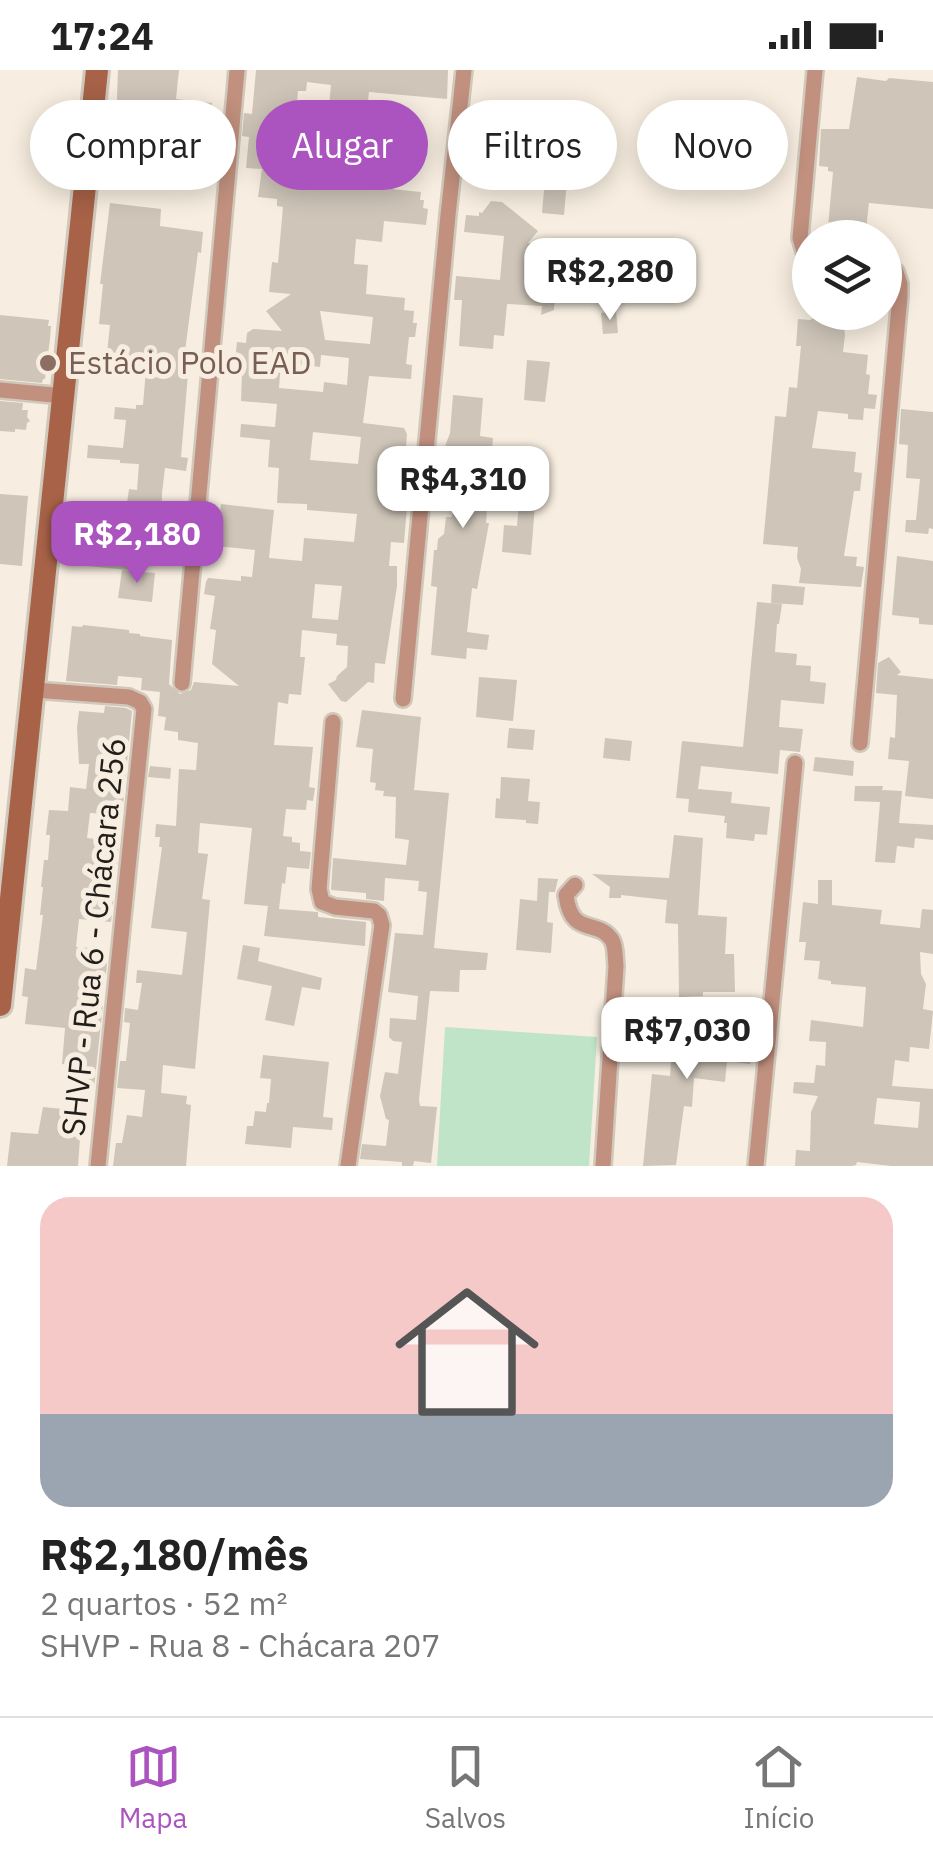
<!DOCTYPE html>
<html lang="pt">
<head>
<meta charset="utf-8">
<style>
	body { margin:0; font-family:"IBM Plex Sans",sans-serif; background:#f6f6f6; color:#222; height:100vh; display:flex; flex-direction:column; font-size:38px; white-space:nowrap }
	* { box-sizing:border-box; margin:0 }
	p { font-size:32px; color:#767676 }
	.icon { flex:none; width:55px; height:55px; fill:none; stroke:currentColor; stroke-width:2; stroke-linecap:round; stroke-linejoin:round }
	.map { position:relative; height:1096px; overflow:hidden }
	.sheet { display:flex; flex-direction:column; background:#fff; flex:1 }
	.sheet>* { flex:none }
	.hud { position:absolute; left:30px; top:30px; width:875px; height:90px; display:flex; gap:20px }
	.controls { position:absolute; left:792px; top:150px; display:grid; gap:20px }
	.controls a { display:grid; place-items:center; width:110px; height:110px; border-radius:50%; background:#fff; box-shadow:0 5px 25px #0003; font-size:50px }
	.price { position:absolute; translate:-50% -85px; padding:0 22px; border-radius:20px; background:#fff; color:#222; font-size:32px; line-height:65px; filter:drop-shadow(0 2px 5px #0008) }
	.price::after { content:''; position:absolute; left:50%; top:60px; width:30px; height:22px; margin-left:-15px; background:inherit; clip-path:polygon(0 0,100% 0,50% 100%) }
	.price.current { background:#ab53bf; color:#fff }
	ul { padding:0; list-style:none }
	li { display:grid; align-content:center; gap:20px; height:530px; padding:0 40px }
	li+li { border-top:2px solid #e0e0e0 }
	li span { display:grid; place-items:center; height:310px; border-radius:30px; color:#555 }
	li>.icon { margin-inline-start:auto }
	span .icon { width:180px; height:180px; fill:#fffc; stroke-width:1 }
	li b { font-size:42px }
	.chip { padding:0 35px; border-radius:45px; background:#fff; box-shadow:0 5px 25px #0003; font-size:35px; line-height:90px }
	.chip.current { background:#ab53bf; color:#fff }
	.status { display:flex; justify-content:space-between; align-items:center; height:70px; padding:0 50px; background:#fff; direction:ltr }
	.status svg { height:28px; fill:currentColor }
	.tabs { display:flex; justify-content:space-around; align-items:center; height:140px; border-top:2px solid #e0e0e0; background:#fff; font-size:28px; color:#767676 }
	.tabs a { display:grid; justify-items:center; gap:5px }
	.tabs .current { color:#ab53bf }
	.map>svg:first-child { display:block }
	.green { fill:#bfe4c7 }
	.building { fill:#cfc5b9; fill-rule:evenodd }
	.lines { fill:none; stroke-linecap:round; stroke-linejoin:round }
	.street-casing { stroke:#d1c8bc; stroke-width:20 }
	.secondary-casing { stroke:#d1c8bc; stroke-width:28 }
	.street { stroke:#c1907e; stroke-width:15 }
	.secondary { stroke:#a76247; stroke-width:22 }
	.education-dot { fill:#8d6e63; stroke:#f7ede0; stroke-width:4 }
	.labels { text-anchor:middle; stroke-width:10; stroke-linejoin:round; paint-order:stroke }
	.education-label { font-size:32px; fill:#785e54; stroke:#f7ede0; text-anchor:start }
	.street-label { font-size:32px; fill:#221e1a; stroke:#f7ede0 }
</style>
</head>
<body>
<div class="status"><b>17:24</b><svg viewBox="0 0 49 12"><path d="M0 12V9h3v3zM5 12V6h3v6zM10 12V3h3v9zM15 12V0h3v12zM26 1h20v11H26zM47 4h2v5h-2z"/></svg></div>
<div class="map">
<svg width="933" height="1096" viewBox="0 0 933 1096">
	<rect width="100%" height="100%" fill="#f7ede0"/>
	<path class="green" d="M 445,957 L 597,967 L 589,1096 L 437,1096 Z"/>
	<path class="building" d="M 118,0 L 179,0 L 176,29 L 212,33 L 210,51 L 205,51 L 204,59 L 201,59 L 197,95 L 165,92 L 165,98 L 156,97 L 154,113 L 112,109 L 114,93 L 127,94 L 131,54 L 116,53 Z
		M 256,0 L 448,0 L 447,29 L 369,22 L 363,75 L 375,76 L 372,117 L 421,122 L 420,130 L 424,130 L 423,138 L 428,139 L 426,155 L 384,151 L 382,172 L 356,169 L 354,194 L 368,195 L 366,224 L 405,228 L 404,240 L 414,241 L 413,253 L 417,253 L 415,267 L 409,267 L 406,294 L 412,295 L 411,309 L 369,306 L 363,353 L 404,358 L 407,364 L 401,436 L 407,437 L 404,473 L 391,472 L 389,496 L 397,496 L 397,516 L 385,594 L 375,593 L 374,613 L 368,612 L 346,632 L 341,631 L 328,614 L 336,610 L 337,606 L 347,597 L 348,576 L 336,575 L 337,564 L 302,560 L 300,587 L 305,587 L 301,625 L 289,624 L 288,634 L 278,632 L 274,675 L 313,677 L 309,717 L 315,718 L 313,731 L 307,730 L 306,740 L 286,739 L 283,766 L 292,767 L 292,772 L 300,773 L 300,781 L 311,782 L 309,799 L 287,797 L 285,814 L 282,813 L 279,839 L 318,842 L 318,847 L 366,852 L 365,876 L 264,866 L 268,836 L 244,834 L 252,758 L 200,753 L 198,783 L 208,784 L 202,829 L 210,830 L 195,999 L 163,995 L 161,1023 L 187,1026 L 186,1034 L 191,1035 L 186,1096 L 113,1096 L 116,1073 L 122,1073 L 127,1045 L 142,1047 L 145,1020 L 117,1018 L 120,991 L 126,991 L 130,953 L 124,952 L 125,938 L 138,940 L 142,913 L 136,913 L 137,900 L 182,905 L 187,862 L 151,858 L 162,777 L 159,777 L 160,767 L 155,767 L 156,754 L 176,756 L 179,699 L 196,700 L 198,673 L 178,670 L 178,662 L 164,660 L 166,647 L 158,646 L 160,622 L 141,620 L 142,608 L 118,606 L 117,615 L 66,611 L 72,556 L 82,557 L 83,555 L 129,560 L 129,563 L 140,564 L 140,566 L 172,570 L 169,614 L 180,624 L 191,620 L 194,612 L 239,616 L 212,594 L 216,560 L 210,559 L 215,526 L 204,524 L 206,512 L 208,508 L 241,511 L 241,506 L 252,507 L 255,480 L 217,476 L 221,434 L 274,440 L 269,488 L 302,491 L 304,468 L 354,472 L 357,444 L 307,440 L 307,434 L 277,433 L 279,398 L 268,397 L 270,370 L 240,367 L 241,354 L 275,357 L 277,334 L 241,331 L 242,301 L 234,300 L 237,272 L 246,273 L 247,263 L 253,259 L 282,261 L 266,241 L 291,224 L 269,222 L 272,192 L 278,193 L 283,137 L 277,136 L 277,129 L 258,127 L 262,99 L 246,98 L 249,67 L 242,66 L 244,43 L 252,44 ZM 307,12 L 331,15 L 327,58 L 295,54 L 298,21 L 306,21 ZM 320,241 L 373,247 L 370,274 L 325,270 ZM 321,285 L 349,288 L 347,315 L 324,312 L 323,322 L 279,318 L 281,292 L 320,297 ZM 313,362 L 361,367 L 358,394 L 310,390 ZM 315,514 L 342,516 L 338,550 L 312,548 Z
		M 857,7 L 886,11 L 889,8 L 933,12 L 933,139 L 869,133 L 865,168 L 827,168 L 833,102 L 828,101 L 828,97 L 819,96 L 821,59 L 849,59 Z
		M 545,109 L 567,111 L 564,145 L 542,143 Z
		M 491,131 L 502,132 L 538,161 L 528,173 L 546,175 L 545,188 L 578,191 L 578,186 L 620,188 L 619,192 L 650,190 L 652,221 L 556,214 L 554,240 L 541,245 L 542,236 L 507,234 L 504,266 L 494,265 L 493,279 L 459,276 L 462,230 L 454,230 L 456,206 L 500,210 L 504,166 L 464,162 L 466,145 L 479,146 L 479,142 L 482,143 Z
		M 110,133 L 161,139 L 160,156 L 203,162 L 201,183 L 198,182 L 182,304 L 188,304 L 181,387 L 188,388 L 186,401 L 165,398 L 162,423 L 161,463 L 183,465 L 182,483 L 130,477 L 128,500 L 78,495 L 80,475 L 76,475 L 78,454 L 123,460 L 129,419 L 137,420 L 139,394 L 120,393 L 120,390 L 87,388 L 88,375 L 123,378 L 126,350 L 114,349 L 115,337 L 136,339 L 136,335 L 143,335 L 146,299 L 108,295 L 110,283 L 107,283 L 110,255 L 99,254 L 103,214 L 100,214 Z
		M 616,241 L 618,263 L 603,264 L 601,243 Z
		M 0,245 L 49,250 L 48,256 L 51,256 L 50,269 L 45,309 L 43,309 L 42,313 L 0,309 Z
		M 819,245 L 842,247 L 841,256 L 844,257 L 845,265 L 843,282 L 868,285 L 866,304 L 870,305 L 868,324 L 877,325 L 875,339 L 864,338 L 863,350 L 848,349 L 848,344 L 818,341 L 812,378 L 856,382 L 854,402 L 862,403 L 860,421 L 854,421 L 844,486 L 857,487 L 856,496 L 864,497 L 861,517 L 799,513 L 801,499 L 797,488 L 798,477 L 763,474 L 775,346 L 786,347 L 789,317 L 797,318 L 801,276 L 796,276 L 798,249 L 810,250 Z
		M 527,290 L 550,292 L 545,332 L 524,330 Z
		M 453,325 L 483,328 L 480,366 L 493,368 L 490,406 L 497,406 L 495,425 L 488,425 L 486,453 L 489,453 L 477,519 L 472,518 L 467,562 L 489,565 L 487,580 L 467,578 L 466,589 L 431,585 L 437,517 L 431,516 L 434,480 L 437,480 L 438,469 L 444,464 L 446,447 L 452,447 L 456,403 L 444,402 L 447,382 L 444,379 L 450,363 Z
		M 0,331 L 23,333 L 22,340 L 28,340 L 27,347 L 30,351 L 27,353 L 26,360 L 15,359 L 15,362 L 0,361 Z
		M 901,339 L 933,342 L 933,459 L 929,458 L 928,464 L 905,462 L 906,450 L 916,450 L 920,409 L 906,408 L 908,375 L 899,374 Z
		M 521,409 L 537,410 L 531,485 L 502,482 L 504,455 L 517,456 Z
		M 0,424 L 28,426 L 22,496 L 0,494 Z
		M 897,486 L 933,491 L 933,555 L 919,554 L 919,548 L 892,545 Z
		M 122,500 L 155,503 L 152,532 L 118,528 Z
		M 772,514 L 805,517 L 803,535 L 771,533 Z
		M 757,532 L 782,534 L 779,554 L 777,554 L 775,582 L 797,584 L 796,595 L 811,596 L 810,611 L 826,613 L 824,634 L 781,630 L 779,657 L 803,659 L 800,682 L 780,680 L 778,704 L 701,696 L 698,719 L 732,722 L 731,733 L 770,737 L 767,765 L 755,764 L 754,771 L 726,768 L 727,753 L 724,753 L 725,746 L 688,742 L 689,729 L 676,728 L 682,671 L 743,677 Z
		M 889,587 L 901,602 L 897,605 L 933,609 L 933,729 L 905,726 L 909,691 L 888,689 L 890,667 L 895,668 L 897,625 L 876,623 L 878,593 Z
		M 479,607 L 517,610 L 513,651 L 476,647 Z
		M 105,636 L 126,638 L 132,641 L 123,735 L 112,734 L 111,744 L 90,743 L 87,768 L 119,771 L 117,797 L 105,796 L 102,824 L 114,825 L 111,852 L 79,849 L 76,877 L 93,878 L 93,881 L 108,883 L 106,905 L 92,903 L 87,933 L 103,935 L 94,1018 L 74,1016 L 76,996 L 62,994 L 65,958 L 25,954 L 28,927 L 22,926 L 25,898 L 36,900 L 43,845 L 40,845 L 43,817 L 41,817 L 44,790 L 48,790 L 50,765 L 46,765 L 49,740 L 68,741 L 70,717 L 86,719 L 89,694 L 79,694 L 77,658 L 79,641 L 104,643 Z
		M 362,640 L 421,647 L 414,720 L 449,723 L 434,878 L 488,883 L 486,900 L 460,900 L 459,922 L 430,921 L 419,1030 L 420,1036 L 437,1037 L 431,1093 L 414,1091 L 413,1096 L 402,1096 L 402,1092 L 360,1089 L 362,1074 L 386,1076 L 389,1050 L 386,1049 L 380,1026 L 385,1002 L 398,1004 L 402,972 L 393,971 L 389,967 L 390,948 L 416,950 L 418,926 L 388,922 L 395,863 L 423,865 L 427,822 L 418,821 L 419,811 L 385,808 L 384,831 L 366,829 L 366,823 L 331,820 L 333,788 L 406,795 L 409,770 L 395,768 L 396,727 L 383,726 L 384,721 L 375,720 L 376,713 L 370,712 L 373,679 L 356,677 Z
		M 509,658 L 535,660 L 533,680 L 507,678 Z
		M 605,668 L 632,671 L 630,691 L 603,688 Z
		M 815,687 L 854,691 L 853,706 L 813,701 Z
		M 150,696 L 171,698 L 170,709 L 148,707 Z
		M 501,707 L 530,709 L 528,731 L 540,732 L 538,754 L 526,753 L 526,750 L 495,748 L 496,728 L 500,729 Z
		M 855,716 L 883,716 L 882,720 L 902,721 L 899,753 L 933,755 L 933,770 L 915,768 L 914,778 L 897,776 L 895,793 L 875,792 L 880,732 L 854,731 Z
		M 674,765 L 703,768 L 698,845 L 727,847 L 725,884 L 734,884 L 735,922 L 703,922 L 703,926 L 679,927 L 678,854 L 665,853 L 667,830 L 621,825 L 621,828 L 609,828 L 610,817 L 592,804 L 669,808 Z
		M 538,808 L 558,809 L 555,822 L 549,822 L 547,852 L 553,853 L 551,883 L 516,880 L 520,829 L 537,831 Z
		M 818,810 L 832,810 L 832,835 L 882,840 L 880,854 L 920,858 L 922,839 L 933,840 L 933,884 L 920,882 L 921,904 L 926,914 L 923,939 L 933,941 L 929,979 L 910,977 L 909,992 L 895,990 L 892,1016 L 933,1019 L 933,1096 L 891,1096 L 857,1092 L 856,1095 L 852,1096 L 795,1096 L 796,1080 L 810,1081 L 811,1042 L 818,1026 L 793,1023 L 794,1012 L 814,1013 L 816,995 L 825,996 L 826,972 L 809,971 L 811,950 L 863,957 L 866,917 L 831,914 L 831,911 L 818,909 L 820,891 L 804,890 L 806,872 L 799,872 L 803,832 L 818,834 ZM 877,1028 L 920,1032 L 918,1058 L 874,1054 Z
		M 243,875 L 260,878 L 258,891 L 322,908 L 320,920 L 302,917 L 294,956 L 265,950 L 272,916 L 237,909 Z
		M 681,947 L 729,951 L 729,971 L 752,974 L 750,994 L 727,991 L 725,1012 L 694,1008 L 692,1037 L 684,1036 L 676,1095 L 643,1096 L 652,1004 L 670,1006 L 673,966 L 678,967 Z
		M 263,985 L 329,992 L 323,1047 L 333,1048 L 332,1060 L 293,1057 L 291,1078 L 245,1074 L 247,1056 L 253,1056 L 255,1041 L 266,1042 L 267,1033 L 269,1033 L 271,1009 L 260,1008 Z
		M 43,1037 L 82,1041 L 78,1096 L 7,1096 L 11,1062 L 38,1064 Z"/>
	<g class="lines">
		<g class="street-casing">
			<path id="street" d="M 810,187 L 804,181 L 800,168 L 815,0
				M 0,320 L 64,326
				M 182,613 L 237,0
				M 34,620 L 129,627 L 140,632 L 144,639 L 98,1096
				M 403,629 L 448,145 L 464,0
				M 333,652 L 319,819 L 322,832 L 335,837 L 374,841 L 379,845 L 382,855 L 348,1096
				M 860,673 L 900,226 L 900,214 L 896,202 L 885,199
				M 575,815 L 566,825 C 571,868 598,848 612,870 C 616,877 615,888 616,896 L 603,1096
				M 756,1096 L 795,693"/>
		</g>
		<g class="secondary-casing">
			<path id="secondary" d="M 0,935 L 97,0"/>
		</g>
		<use href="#street" class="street"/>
		<use href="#secondary" class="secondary"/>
	</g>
	<circle class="education-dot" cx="48" cy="293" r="10"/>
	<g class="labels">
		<g class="education-label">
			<text x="68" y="304">Estácio Polo EAD</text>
		</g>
		<g class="street-label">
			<text transform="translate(94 867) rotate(-84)" y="11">SHVP - Rua 6 - Chácara 256</text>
		</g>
	</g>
</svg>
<div class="controls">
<a><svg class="icon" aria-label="layers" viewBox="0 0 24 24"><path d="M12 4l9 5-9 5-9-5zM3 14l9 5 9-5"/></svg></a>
</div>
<b class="price" style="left:610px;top:253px">R$2,280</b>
<b class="price" style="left:463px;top:461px">R$4,310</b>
<b class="price current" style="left:137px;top:516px">R$2,180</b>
<b class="price" style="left:687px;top:1012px">R$7,030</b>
<div class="hud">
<a class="chip">Comprar</a>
<a class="chip current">Alugar</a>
<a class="chip">Filtros</a>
<a class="chip">Novo</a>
</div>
</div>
<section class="sheet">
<ul>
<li><span style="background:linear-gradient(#f6c9c9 70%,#9aa5b1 0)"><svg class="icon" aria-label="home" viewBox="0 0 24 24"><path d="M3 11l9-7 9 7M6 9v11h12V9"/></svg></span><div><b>R$2,180/mês</b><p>2 quartos · 52 m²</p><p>SHVP - Rua 8 - Chácara 207</p></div></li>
</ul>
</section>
<nav class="tabs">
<a class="current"><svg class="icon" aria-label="map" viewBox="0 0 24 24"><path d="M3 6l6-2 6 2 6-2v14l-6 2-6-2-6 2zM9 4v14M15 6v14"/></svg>Mapa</a>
<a><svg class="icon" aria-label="saved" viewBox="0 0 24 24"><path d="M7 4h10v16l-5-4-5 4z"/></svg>Salvos</a>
<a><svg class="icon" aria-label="home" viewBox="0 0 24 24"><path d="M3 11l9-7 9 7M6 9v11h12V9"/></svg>Início</a>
</nav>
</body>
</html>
